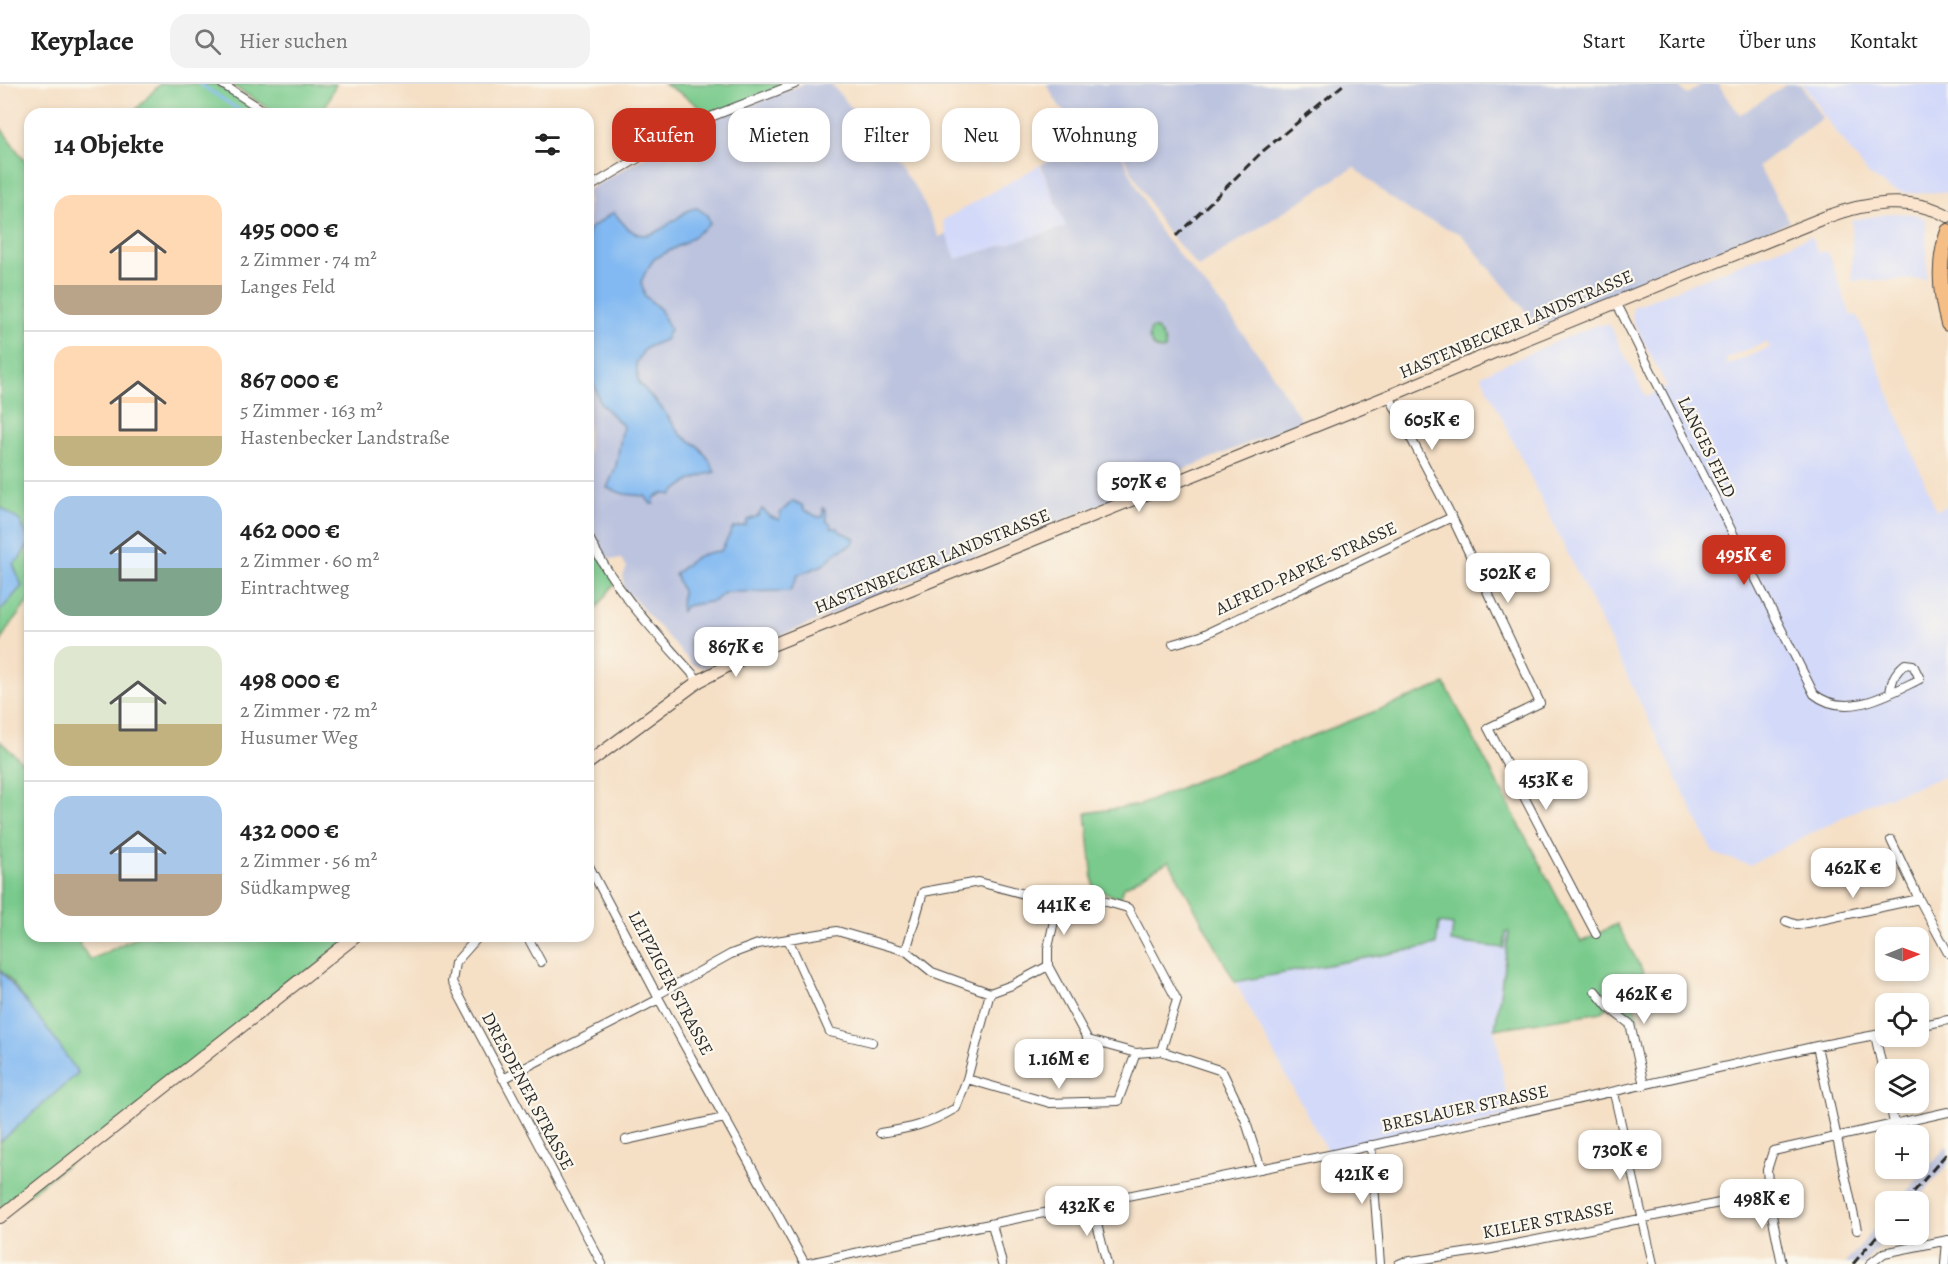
<!DOCTYPE html>
<html lang="de">
<head>
<meta charset="utf-8">
<style>
	body { margin:0; font-family:Alegreya,serif; background:#f2f2f2; color:#222; height:100vh; display:flex; flex-direction:column; font-size:22px; white-space:nowrap }
	* { box-sizing:border-box; margin:0 }
	p { font-size:20px; color:#767676 }
	.icon { flex:none; width:33px; height:33px; fill:none; stroke:currentColor; stroke-width:2; stroke-linecap:round; stroke-linejoin:round }
	.map { position:relative; flex:1; overflow:hidden }
	.details { position:absolute; left:24px; top:24px; width:570px; height:834px; display:flex; flex-direction:column; background:#fff; border-radius:18px; box-shadow:0 3px 9px #0003 }
	.details>* { flex:none }
	.guide { position:absolute; left:612px; top:24px; width:570px; height:54px; display:flex; gap:12px }
	.needle { width:39px; rotate:89deg }
	.tools { position:absolute; left:1875px; top:843px; display:grid; gap:12px }
	.tools a { display:grid; place-items:center; width:54px; height:54px; border-radius:12px; background:#fff; box-shadow:0 3px 9px #0003; font-size:30px }
	.price { position:absolute; translate:-50% -51px; padding:0 14px; border-radius:12px; background:#fff; color:#222; font-size:20px; line-height:39px; filter:drop-shadow(0 2px 3px #0008) }
	.price::after { content:''; position:absolute; left:50%; top:36px; width:18px; height:14px; margin-left:-9px; background:inherit; clip-path:polygon(0 0,100% 0,50% 100%) }
	.price.current { background:#c8321e; color:#fff }
	ul { padding:0; list-style:none }
	li { display:flex; align-items:center; gap:18px; height:150px; padding:0 30px }
	li+li { border-top:2px solid #e0e0e0 }
	li span { display:grid; place-items:center; flex:none; width:168px; height:120px; border-radius:18px; color:#555 }
	li>.icon { margin-inline-start:auto }
	span .icon { width:72px; height:72px; fill:#fffc; stroke-width:1 }
	li b { font-size:26px }
	h2 { display:flex; justify-content:space-between; align-items:center; height:72px; padding:0 30px; font-size:26px }
	.pill { padding:0 21px; border-radius:18px; background:#fff; box-shadow:0 3px 9px #0003; font-size:21px; line-height:54px }
	.pill.current { background:#c8321e; color:#fff }
	header { display:flex; align-items:center; gap:36px; box-sizing:border-box; height:84px; padding:0 30px; background:#fff; border-bottom:2px solid #e0e0e0 }
	header strong { font-size:28px }
	nav { display:flex; gap:33px; margin-inline-start:auto; font-size:21px }
	.search { width:420px; height:54px; background:#f2f2f2; display:flex; align-items:center; gap:15px; box-sizing:border-box; padding:0 21px; border-radius:18px; color:#767676; font-size:22px }
	.map>svg:first-child { display:block }
	.built { fill:#d3d9f9; fill-rule:evenodd }
	.industrial { fill:#bcc3de }
	.green { fill:#79ca8c; stroke:#527a5c; stroke-width:1.5 }
	.water { fill:#82b9f2; stroke:#56728e; stroke-width:1.5 }
	.lines { fill:none; stroke-linecap:round; stroke-linejoin:round }
	.stream { stroke:#82b9f2; stroke-width:3 }
	.street-casing { stroke:#494642; stroke-width:10 }
	.secondary-casing { stroke:#494642; stroke-width:14 }
	.primary-casing { stroke:#494642; stroke-width:16 }
	.street { stroke:#fff; stroke-width:8 }
	.secondary { stroke:#fbe5cf; stroke-width:12 }
	.primary { stroke:#f6be87; stroke-width:14 }
	.rail { stroke:#2b2b2b; stroke-width:3; stroke-dasharray:9 4.5; stroke-linecap:butt }
	.labels { text-anchor:middle; stroke-width:4.5; stroke-linejoin:round; paint-order:stroke }
	.street-label { font-size:18px; fill:#2b2b2b; stroke:#fbf7ec }
</style>
</head>
<body>
<header>
<strong>Keyplace</strong>
<div class="search"><svg class="icon" aria-label="search" viewBox="0 0 24 24"><circle cx="10" cy="10" r="6"/><path d="M15 15l6 6"/></svg>Hier suchen</div>
<nav><a>Start</a><a>Karte</a><a>Über uns</a><a>Kontakt</a></nav>
</header>
<div class="map">
<svg width="1948" height="1180" viewBox="0 0 1948 1180">
	<rect width="100%" height="100%" fill="#fbf7ec"/>
	<filter id="ink" filterUnits="userSpaceOnUse"><feTurbulence type="fractalNoise" baseFrequency=".0167" numOctaves="2"/><feDisplacementMap in="SourceGraphic" scale="12" xChannelSelector="R" yChannelSelector="G"/><feConvolveMatrix kernelMatrix="1 2 1 2 8 2 1 2 1" color-interpolation-filters="sRGB"/></filter>
	<filter id="wash" filterUnits="userSpaceOnUse"><feTurbulence type="fractalNoise" baseFrequency=".008" numOctaves="4" result="noise"/><feDisplacementMap in="SourceGraphic" scale="24" xChannelSelector="R" yChannelSelector="G"/><feGaussianBlur stdDeviation="1.35" result="paint"/><feColorMatrix in="noise" values="0 0 0 0 0 0 0 0 0 0 0 0 0 0 0 0 0 1.4 0 .05"/><feComposite in="paint" operator="in"/></filter>
	<g filter="url(#wash)">
		<rect width="100%" height="100%" fill="#f5dfc5"/>
		<path class="built" d="M 1803,0 L 1948,0 L 1948,108 L 1904,109 L 1890,105 L 1868,90 L 1825,33 Z
			M 1040,81 L 1066,143 L 956,175 L 946,150 L 943,136 Z
			M 1894,129 L 1914,130 L 1926,135 L 1927,195 L 1852,197 L 1852,136 Z
			M 1811,152 L 1818,168 L 1828,168 L 1851,232 L 1857,231 L 1936,426 L 1948,422 L 1948,691 L 1867,721 L 1749,781 L 1713,769 L 1481,291 L 1565,254 L 1594,242 L 1609,240 L 1646,313 L 1667,303 L 1633,237 L 1632,230 L 1633,223 ZM 1767,258 L 1769,263 L 1779,260 L 1726,281 L 1727,274 Z
			M 1438,839 L 1509,848 L 1495,945 L 1510,1032 L 1329,1071 L 1235,898 L 1436,861 Z"/>
		<path class="industrial" d="M 804,0 L 831,0 L 900,80 L 921,113 L 939,153 L 946,150 L 956,175 L 1066,143 L 1041,81 L 1084,56 L 1058,20 L 1046,0 L 1678,0 L 1686,11 L 1702,0 L 1718,0 L 1740,31 L 1787,0 L 1800,0 L 1822,34 L 1758,82 L 1790,138 L 1539,243 L 1461,150 L 1416,131 L 1388,112 L 1354,83 L 1198,183 L 1161,140 L 1107,42 L 1159,147 L 1221,220 L 1267,282 L 1302,337 L 704,583 L 693,581 L 624,504 L 623,492 L 627,483 L 621,475 L 611,475 L 603,470 L 588,438 L 588,106 L 687,48 L 724,31 Z
			M 1948,1061 L 1948,1081 L 1916,1117 L 1898,1117 Z
			M 1885,1132 L 1886,1150 L 1888,1151 L 1863,1180 L 1845,1180 Z"/>
		<path class="green" d="M 160,0 L 216,0 L 263,30 L 132,30 Z
			M 230,0 L 336,0 L 322,30 L 277,30 Z
			M 664,0 L 788,0 L 711,31 L 680,9 Z
			M 0,43 L 30,84 L 30,458 L 20,437 L 0,423 Z
			M 1151,245 L 1157,245 C 1161,251 1167,258 1165,265 L 1160,266 C 1150,262 1147,254 1151,245 Z
			M 588,452 L 615,499 L 588,536 Z
			M 30,460 L 30,515 L 6,547 L 0,560 L 0,527 L 22,502 L 13,480 Z
			M 1445,600 L 1581,858 L 1617,840 L 1649,899 L 1630,908 L 1634,919 L 1638,935 L 1612,918 L 1602,928 L 1495,945 L 1509,848 L 1506,848 L 1504,864 L 1451,858 L 1453,841 L 1439,839 L 1436,861 L 1235,898 L 1169,777 L 1124,803 L 1120,815 L 1100,806 L 1094,806 L 1086,729 L 1140,721 L 1196,697 Z
			M 0,657 L 21,677 L 30,680 L 30,852 L 79,852 L 79,859 L 90,876 L 139,852 L 356,852 L 0,1133 L 0,1058 L 78,989 L 8,893 L 0,886 Z"/>
		<path class="water" d="M 697,124 L 707,131 L 710,140 L 684,159 L 654,175 L 646,187 L 641,198 L 645,212 L 660,225 L 670,245 L 665,256 L 650,262 L 644,266 L 636,280 L 639,299 L 661,323 L 681,351 L 698,362 L 708,374 L 715,388 C 697,391 684,399 671,411 L 663,409 L 654,414 L 654,420 L 651,420 L 645,412 L 624,410 L 607,404 L 616,382 L 623,342 L 600,319 L 588,282 L 588,146 L 614,128 C 636,159 648,156 676,135 C 685,129 685,126 697,124 Z
			M 793,417 L 802,421 L 804,426 L 818,433 L 823,433 L 823,424 L 826,428 L 827,438 L 830,439 L 832,444 L 838,444 L 839,447 L 855,454 L 853,460 L 836,469 L 823,481 L 798,491 L 790,507 L 726,508 L 714,517 L 686,522 L 681,527 L 682,507 L 675,490 C 693,475 697,469 721,467 L 733,444 L 746,441 L 747,436 L 758,432 L 762,425 L 771,433 L 779,436 L 781,428 Z
			M 0,423 L 20,437 L 30,458 L 20,474 L 13,480 L 22,502 L 0,527 Z
			M 0,886 L 50,948 L 78,989 L 0,1058 Z"/>
		<g class="lines">
			<path class="stream" d="M 200,0 L 245,30"/>
		</g>
	</g>
	<g filter="url(#ink)">
		<g class="lines">
			<g class="street-casing">
				<path id="street" d="M 222,0 L 269,30
					M 588,104 L 687,45 L 713,32 L 795,0
					M 1616,218 L 1814,610 C 1846,636 1889,610 1920,595 L 1913,581 L 1905,580 C 1894,589 1892,596 1890,609
					M 1389,312 L 1452,433 L 1540,619 L 1488,644 L 1596,850
					M 588,452 C 615,508 658,551 699,597
					M 1173,560 L 1201,552 L 1452,433
					M 1891,756 L 1919,815 L 1948,869
					M 588,780 L 659,915 L 805,1180
					M 1786,837 L 1797,841 L 1919,815
					M 479,852 L 455,879 L 452,898 L 602,1180
					M 527,852 L 541,878
					M 788,855 L 830,948 L 872,958
					M 906,867 L 923,808 L 979,798 L 1058,819 L 1079,810 L 1128,824 L 1177,916 L 1161,967
					M 1048,882 L 1048,864 L 1058,819
					M 1595,907 L 1609,924 L 1630,940 L 1644,1001
					M 657,911 L 731,870 L 758,860 L 837,847 L 906,867 L 932,888 L 990,909 L 1012,901 L 1048,882 L 1088,956 L 1136,969 L 1161,967 L 1219,986 L 1223,989 L 1245,1035 L 1261,1085
					M 1918,942 L 1948,936
					M 1875,951 L 1886,1000
					M 1817,962 L 1857,1146
					M 503,995 L 659,915
					M 967,995 L 1050,1019 L 1118,1017 L 1136,969
					M 1614,1009 L 1653,1180
					M 1890,1018 L 1894,1040
					M 880,1049 C 912,1044 927,1041 956,1024 L 967,995 L 990,909
					M 626,1056 L 724,1034
					M 1371,1061 L 1380,1180
					M 1092,1120 L 1107,1180
					M 992,1140 L 1002,1180
					M 805,1180 L 970,1144 L 1329,1071 L 1817,962 L 1886,949
					M 1399,1180 L 1404,1178 L 1491,1165 L 1769,1109
					M 1782,1180 L 1770,1121 L 1767,1086 L 1773,1067 L 1948,1028
					M 1870,1180 L 1884,1169 L 1948,1156
					M 1945,1180 L 1947,1157"/>
			</g>
			<g class="secondary-casing">
				<path id="secondary" d="M 588,679 L 699,597 L 733,579 L 772,561 L 1389,312 L 1506,263 L 1826,133 C 1864,119 1911,111 1948,132
					M 0,1133 L 356,852"/>
			</g>
			<g class="primary-casing">
				<path id="primary" d="M 1948,147 C 1937,178 1939,208 1948,240"/>
			</g>
			<use href="#street" class="street"/>
			<use href="#secondary" class="secondary"/>
			<use href="#primary" class="primary"/>
			<path class="rail" d="M 1176,152 L 1263,67 L 1344,0
				M 1905,1118 L 1948,1068
				M 1853,1180 L 1886,1141"/>
		</g>
	</g>
	<g class="labels">
		<g class="street-label">
			<text transform="translate(1516 240) rotate(-23)" y="6">HASTENBECKER LANDSTRASSE</text>
			<text transform="translate(1707 363) rotate(64)" y="6">LANGES FELD</text>
			<text transform="translate(932 477) rotate(-22)" y="6">HASTENBECKER LANDSTRASSE</text>
			<text transform="translate(1306 484) rotate(-25)" y="6">ALFRED-PAPKE-STRASSE</text>
			<text transform="translate(671 899) rotate(62)" y="6">LEIPZIGER STRASSE</text>
			<text transform="translate(528 1007) rotate(62)" y="6">DRESDENER STRASSE</text>
			<text transform="translate(1465 1024) rotate(-12)" y="6">BRESLAUER STRASSE</text>
			<text transform="translate(1548 1136) rotate(-11)" y="6">KIELER STRASSE</text>
		</g>
	</g>
</svg>
<div class="tools">
<a><svg class="needle" viewBox="-14 -14 28 28"><path d="M0-13l5 13h-10z" fill="#e53935"/><path d="M0 13l5-13h-10z" fill="#767676"/></svg></a>
<a><svg class="icon" aria-label="locate" viewBox="0 0 24 24"><circle cx="12" cy="12" r="6"/><path d="M12 2v4M12 18v4M2 12h4M18 12h4"/></svg></a>
<a><svg class="icon" aria-label="layers" viewBox="0 0 24 24"><path d="M12 4l9 5-9 5-9-5zM3 14l9 5 9-5"/></svg></a>
<a>+</a>
<a>−</a>
</div>
<b class="price" style="left:1432px;top:367px">605K €</b>
<b class="price" style="left:1139px;top:429px">507K €</b>
<b class="price current" style="left:1744px;top:502px">495K €</b>
<b class="price" style="left:1508px;top:520px">502K €</b>
<b class="price" style="left:736px;top:594px">867K €</b>
<b class="price" style="left:1546px;top:727px">453K €</b>
<b class="price" style="left:1853px;top:815px">462K €</b>
<b class="price" style="left:1064px;top:852px">441K €</b>
<b class="price" style="left:1644px;top:941px">462K €</b>
<b class="price" style="left:1059px;top:1006px">1.16M €</b>
<b class="price" style="left:1620px;top:1097px">730K €</b>
<b class="price" style="left:1362px;top:1121px">421K €</b>
<b class="price" style="left:1762px;top:1146px">498K €</b>
<b class="price" style="left:1087px;top:1153px">432K €</b>
<div class="guide">
<a class="pill current">Kaufen</a>
<a class="pill">Mieten</a>
<a class="pill">Filter</a>
<a class="pill">Neu</a>
<a class="pill">Wohnung</a>
</div>
<section class="details">
<h2>14 Objekte<svg class="icon" aria-label="filters" viewBox="0 0 24 24"><path d="M4 7h16M4 17h16"/><circle cx="9" cy="7" r="2"/><circle cx="15" cy="17" r="2"/></svg></h2>
<ul>
<li><span style="background:linear-gradient(#ffd9b3 75%,#b9a48a 0)"><svg class="icon" aria-label="home" viewBox="0 0 24 24"><path d="M3 11l9-7 9 7M6 9v11h12V9"/></svg></span><div><b>495 000 €</b><p>2 Zimmer · 74 m²</p><p>Langes Feld</p></div></li>
<li><span style="background:linear-gradient(#ffd9b3 75%,#c2b280 0)"><svg class="icon" aria-label="home" viewBox="0 0 24 24"><path d="M3 11l9-7 9 7M6 9v11h12V9"/></svg></span><div><b>867 000 €</b><p>5 Zimmer · 163 m²</p><p>Hastenbecker Landstraße</p></div></li>
<li><span style="background:linear-gradient(#a9c7e8 60%,#7fa58c 0)"><svg class="icon" aria-label="home" viewBox="0 0 24 24"><path d="M3 11l9-7 9 7M6 9v11h12V9"/></svg></span><div><b>462 000 €</b><p>2 Zimmer · 60 m²</p><p>Eintrachtweg</p></div></li>
<li><span style="background:linear-gradient(#dfe7d0 65%,#c2b280 0)"><svg class="icon" aria-label="home" viewBox="0 0 24 24"><path d="M3 11l9-7 9 7M6 9v11h12V9"/></svg></span><div><b>498 000 €</b><p>2 Zimmer · 72 m²</p><p>Husumer Weg</p></div></li>
<li><span style="background:linear-gradient(#a9c7e8 65%,#b9a48a 0)"><svg class="icon" aria-label="home" viewBox="0 0 24 24"><path d="M3 11l9-7 9 7M6 9v11h12V9"/></svg></span><div><b>432 000 €</b><p>2 Zimmer · 56 m²</p><p>Südkampweg</p></div></li>
</ul>
</section>
</div>
</body>
</html>
